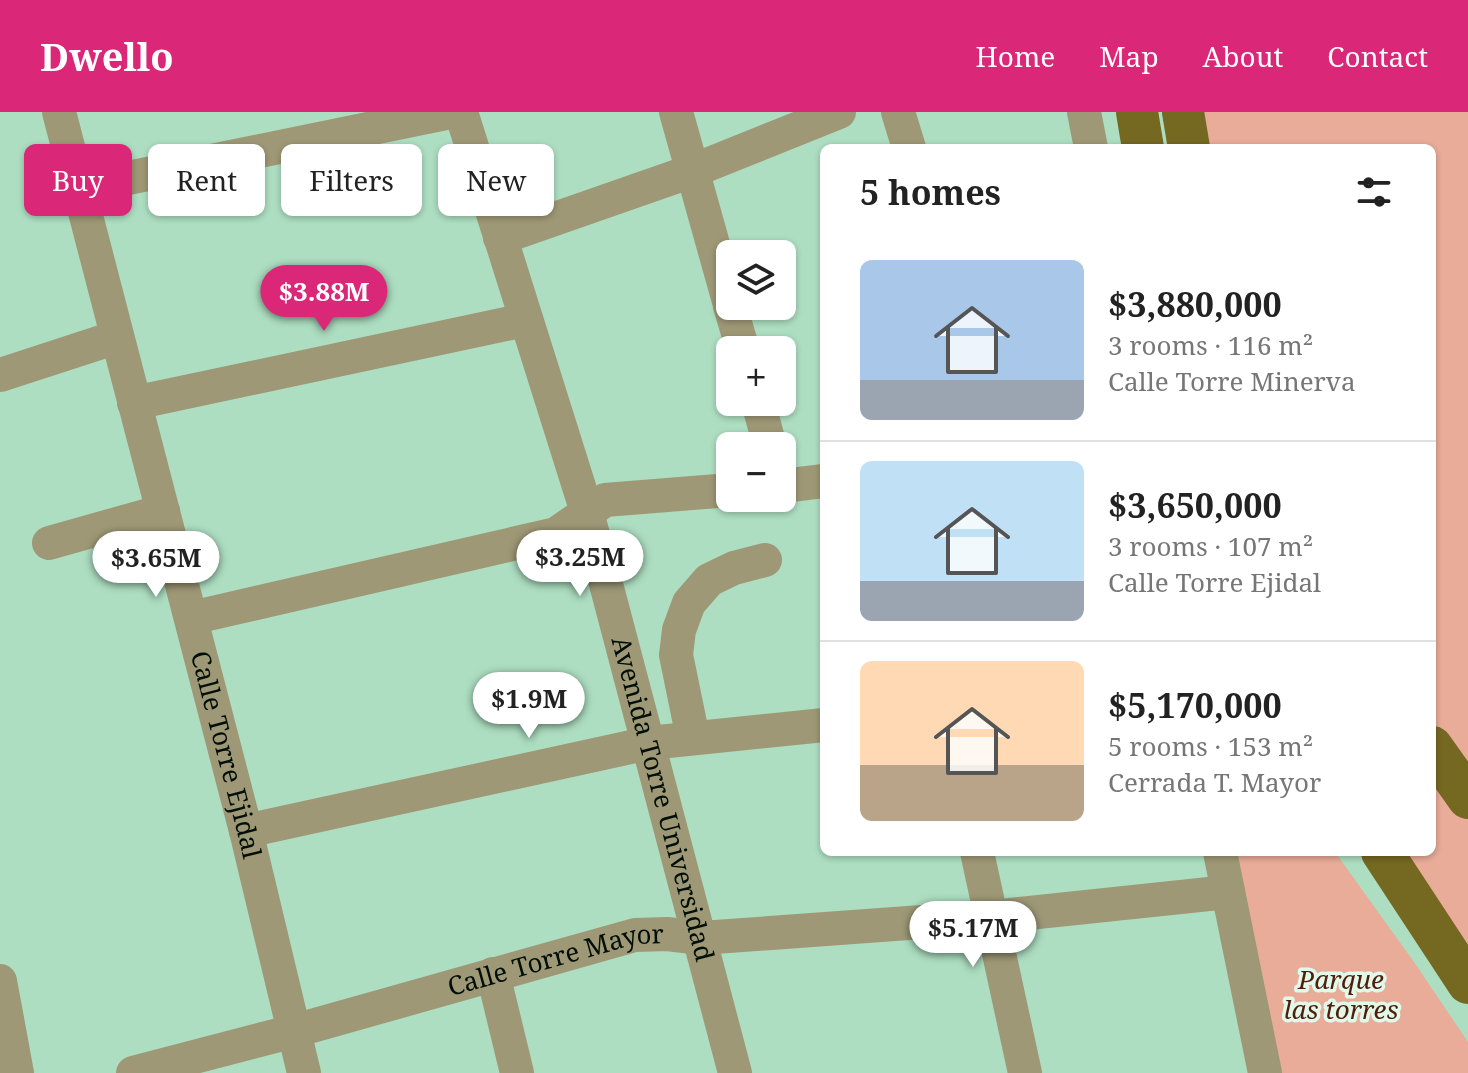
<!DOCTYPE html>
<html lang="en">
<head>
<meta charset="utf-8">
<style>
	body { margin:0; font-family:"Noto Serif",serif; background:#f2f2f2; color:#222; height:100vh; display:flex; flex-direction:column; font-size:30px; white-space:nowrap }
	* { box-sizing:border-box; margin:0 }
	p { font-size:26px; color:#767676 }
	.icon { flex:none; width:44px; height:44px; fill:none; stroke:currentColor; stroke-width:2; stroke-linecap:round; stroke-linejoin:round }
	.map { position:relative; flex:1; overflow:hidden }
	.side { position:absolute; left:820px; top:32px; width:616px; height:712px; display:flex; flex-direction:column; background:#fff; border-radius:12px; box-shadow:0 2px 6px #0004 }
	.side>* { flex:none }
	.hud { position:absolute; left:24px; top:32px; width:676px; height:72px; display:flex; gap:16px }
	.fabs { position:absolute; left:716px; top:128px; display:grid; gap:16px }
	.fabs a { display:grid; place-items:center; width:80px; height:80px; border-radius:12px; background:#fff; box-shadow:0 2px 6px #0004; font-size:40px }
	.price { position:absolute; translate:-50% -68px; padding:0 18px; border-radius:28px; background:#fff; color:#222; font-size:26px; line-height:52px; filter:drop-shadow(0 2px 4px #0008) }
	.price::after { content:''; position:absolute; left:50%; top:48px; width:24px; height:18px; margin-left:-12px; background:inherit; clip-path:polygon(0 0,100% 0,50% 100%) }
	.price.on { background:#db2777; color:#fff }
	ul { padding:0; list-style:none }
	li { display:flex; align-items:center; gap:24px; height:200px; padding:0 40px }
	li+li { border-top:2px solid #e0e0e0 }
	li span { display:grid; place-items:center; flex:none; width:224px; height:160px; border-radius:12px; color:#555 }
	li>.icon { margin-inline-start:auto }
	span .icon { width:96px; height:96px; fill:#fffc; stroke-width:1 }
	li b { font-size:34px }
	h2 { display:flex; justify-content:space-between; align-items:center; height:96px; padding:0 40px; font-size:34px }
	.chip { padding:0 28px; border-radius:12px; background:#fff; box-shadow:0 2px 6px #0004; font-size:28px; line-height:72px }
	.chip.on { background:#db2777; color:#fff }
	header { display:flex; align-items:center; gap:48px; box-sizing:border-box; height:112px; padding:0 40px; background:#db2777; color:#fff }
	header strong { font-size:38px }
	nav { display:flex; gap:44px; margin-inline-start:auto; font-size:28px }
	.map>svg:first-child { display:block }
	.green { fill:#e8ac99 }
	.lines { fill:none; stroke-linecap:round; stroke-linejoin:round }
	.minor { stroke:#9e9876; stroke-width:34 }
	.major { stroke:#756821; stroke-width:42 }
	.labels { text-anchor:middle; stroke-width:7; stroke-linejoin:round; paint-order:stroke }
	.street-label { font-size:26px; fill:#010f06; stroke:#e0f9ea }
	.park-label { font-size:26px; font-style:italic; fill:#501d0b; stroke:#e0f9ea }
</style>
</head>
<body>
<header>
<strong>Dwello</strong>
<nav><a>Home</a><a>Map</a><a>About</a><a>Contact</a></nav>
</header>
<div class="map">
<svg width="1468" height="961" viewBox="0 0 1468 961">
	<rect width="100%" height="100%" fill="#addec1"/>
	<path class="green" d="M 1197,0 L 1468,0 L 1468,664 L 1432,612 L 1432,36 L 1203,36 Z
		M 1432,640 L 1468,692 L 1468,847 L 1391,740 L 1432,740 Z
		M 1234,740 L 1335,740 L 1414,850 L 1468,930 L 1468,961 L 1275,961 Z"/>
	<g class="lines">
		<g class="minor">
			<path id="s1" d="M 59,0 L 246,719 L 304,961"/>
			<path id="s2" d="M 461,0 L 587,400 L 735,961"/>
			<path d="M 676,0 L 730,193"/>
			<path d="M 898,0 L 909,36"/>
			<path d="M 1084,0 L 1091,36"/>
			<path d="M 79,76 L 451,0"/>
			<path d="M 500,126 L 692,59 L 839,0"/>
			<path d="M 730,194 L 743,238"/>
			<path d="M 0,263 L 117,225"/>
			<path d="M 758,290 L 770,334"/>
			<path d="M 134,291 L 525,208"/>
			<path d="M 782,374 L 824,369"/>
			<path d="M 49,431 L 163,399"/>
			<path d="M 191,506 L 556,422 L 605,388 L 730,378"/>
			<path d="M 693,626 L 676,543 L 679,518 L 689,491 L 709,468 L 734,456 L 765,448"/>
			<path d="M 246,719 L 649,631 L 824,613"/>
			<path d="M 977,740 L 1025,961"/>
			<path d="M 1220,740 L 1265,961"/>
			<path d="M 493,862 L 517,961"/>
			<path d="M 0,869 L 17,961"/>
			<path id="s3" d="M 133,961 L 294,919 L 635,823 L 667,822 L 701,826 L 991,805 L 1228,780"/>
		</g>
		<path class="major" d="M 1137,0 L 1143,36
			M 1183,0 L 1189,36
			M 1432,635 L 1468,686
			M 1382,740 L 1468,871"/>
	</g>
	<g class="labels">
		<g class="street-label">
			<text dy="9" stroke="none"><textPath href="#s1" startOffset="664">Calle Torre Ejidal</textPath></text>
			<text dy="9" stroke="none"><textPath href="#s2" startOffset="716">Avenida Torre Universidad</textPath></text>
			<text dy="9" stroke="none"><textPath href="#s3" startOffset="438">Calle Torre Mayor</textPath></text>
		</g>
		<g class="park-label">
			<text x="1341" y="877">Parque<tspan x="1341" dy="30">las torres</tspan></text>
		</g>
	</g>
</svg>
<div class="fabs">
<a><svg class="icon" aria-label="layers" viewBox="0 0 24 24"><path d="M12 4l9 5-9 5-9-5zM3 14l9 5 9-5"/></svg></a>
<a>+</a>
<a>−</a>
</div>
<b class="price on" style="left:324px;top:221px">$3.88M</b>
<b class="price" style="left:580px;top:486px">$3.25M</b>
<b class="price" style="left:156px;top:487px">$3.65M</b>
<b class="price" style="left:529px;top:628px">$1.9M</b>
<b class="price" style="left:973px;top:857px">$5.17M</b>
<div class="hud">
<a class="chip on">Buy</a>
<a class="chip">Rent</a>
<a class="chip">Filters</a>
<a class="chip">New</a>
</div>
<section class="side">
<h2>5 homes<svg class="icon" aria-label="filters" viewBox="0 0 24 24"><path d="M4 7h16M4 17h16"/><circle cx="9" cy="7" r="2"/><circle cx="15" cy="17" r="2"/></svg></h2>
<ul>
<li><span style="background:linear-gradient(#a9c7e8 75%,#9aa5b1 0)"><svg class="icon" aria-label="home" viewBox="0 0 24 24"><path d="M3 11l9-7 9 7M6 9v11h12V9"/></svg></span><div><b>$3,880,000</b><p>3 rooms · 116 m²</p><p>Calle Torre Minerva</p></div></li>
<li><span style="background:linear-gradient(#bfe0f5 75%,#9aa5b1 0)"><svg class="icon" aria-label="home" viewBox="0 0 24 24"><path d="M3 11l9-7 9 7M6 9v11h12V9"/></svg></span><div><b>$3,650,000</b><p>3 rooms · 107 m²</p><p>Calle Torre Ejidal</p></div></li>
<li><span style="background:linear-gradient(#ffd9b3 65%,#b9a48a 0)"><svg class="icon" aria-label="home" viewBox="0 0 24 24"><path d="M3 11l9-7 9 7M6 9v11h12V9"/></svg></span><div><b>$5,170,000</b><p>5 rooms · 153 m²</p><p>Cerrada T. Mayor</p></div></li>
</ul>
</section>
</div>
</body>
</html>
